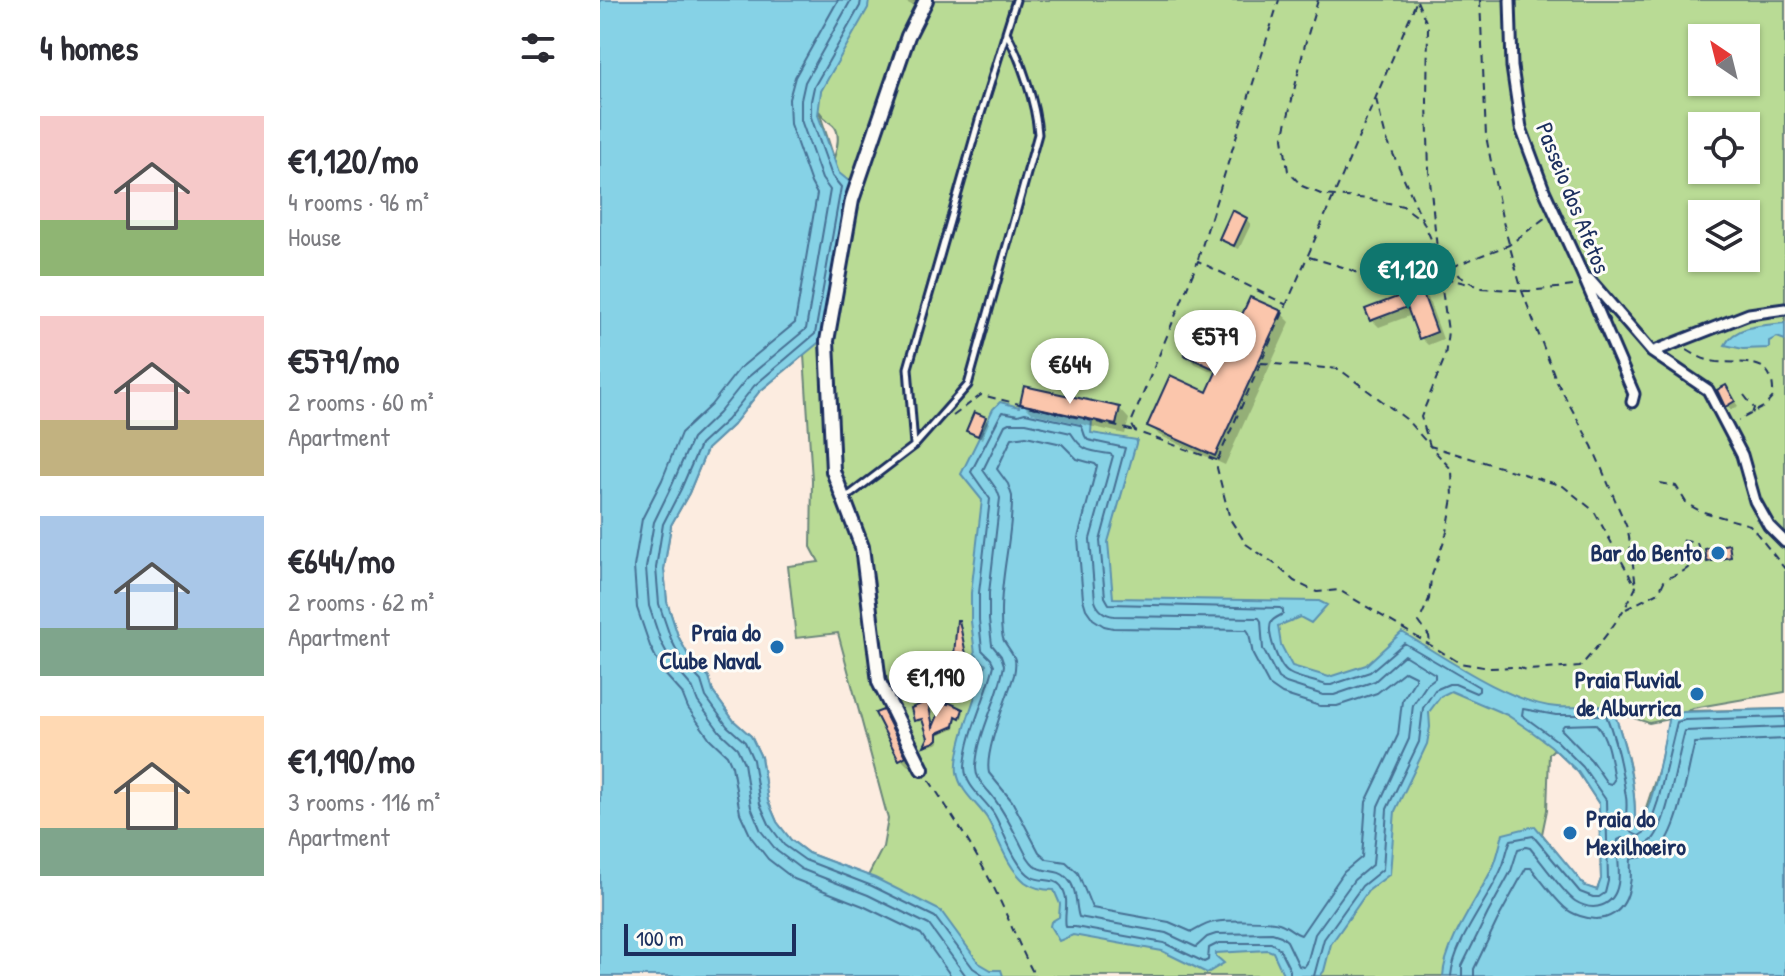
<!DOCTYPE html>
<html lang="en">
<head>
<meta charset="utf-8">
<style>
	body { margin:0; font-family:"Patrick Hand",sans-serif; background:#f7f7f7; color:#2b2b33; height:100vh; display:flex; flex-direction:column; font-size:30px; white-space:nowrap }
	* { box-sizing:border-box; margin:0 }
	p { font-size:26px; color:#7c7c81 }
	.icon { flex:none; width:44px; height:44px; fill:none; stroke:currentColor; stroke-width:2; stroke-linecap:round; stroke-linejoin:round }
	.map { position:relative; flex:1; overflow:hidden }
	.sheet { display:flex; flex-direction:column; background:#fff; width:600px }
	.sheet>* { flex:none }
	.needle { width:52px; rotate:325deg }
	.buttons { position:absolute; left:1088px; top:24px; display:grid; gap:16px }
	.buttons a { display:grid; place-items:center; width:72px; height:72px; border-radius:0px; background:#fff; box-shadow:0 2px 6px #0004; font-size:40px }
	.scale { position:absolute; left:24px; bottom:20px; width:172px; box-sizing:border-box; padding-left:8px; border:4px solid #1b2f5e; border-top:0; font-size:22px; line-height:28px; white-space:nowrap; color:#1b2f5e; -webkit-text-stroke:6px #fdfcf7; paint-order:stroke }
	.price { position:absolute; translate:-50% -68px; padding:0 18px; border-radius:28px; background:#fff; color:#222; font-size:26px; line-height:52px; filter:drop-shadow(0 2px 4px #0008) }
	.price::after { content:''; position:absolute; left:50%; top:48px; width:24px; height:18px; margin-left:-12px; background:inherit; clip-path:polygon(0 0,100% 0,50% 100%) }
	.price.current { background:#0f766e; color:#fff }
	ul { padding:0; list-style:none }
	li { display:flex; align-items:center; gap:24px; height:200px; padding:0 40px }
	li span { display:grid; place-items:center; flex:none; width:224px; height:160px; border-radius:0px; color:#555 }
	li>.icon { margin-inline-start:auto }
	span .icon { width:96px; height:96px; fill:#fffc; stroke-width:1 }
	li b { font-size:34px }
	h2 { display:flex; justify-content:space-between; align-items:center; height:96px; padding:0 40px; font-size:34px }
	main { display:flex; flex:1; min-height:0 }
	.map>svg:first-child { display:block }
	.green { fill:#b9db95; stroke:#6a857a; stroke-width:2; fill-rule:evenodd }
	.water { fill:#86d2e6; stroke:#5b91b0; stroke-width:2 }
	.shadow { fill:#0003 }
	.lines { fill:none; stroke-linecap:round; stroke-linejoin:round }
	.shore { stroke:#467094; stroke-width:2 }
	.building { fill:#fbc6ac; stroke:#1b2f5e; stroke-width:2 }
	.lane-casing { stroke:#1b2f5e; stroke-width:11 }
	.street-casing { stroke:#1b2f5e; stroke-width:15 }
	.secondary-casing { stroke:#1b2f5e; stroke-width:18 }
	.path { stroke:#1b2f5e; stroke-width:2; stroke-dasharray:8 6; stroke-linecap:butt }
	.lane { stroke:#fdfcf7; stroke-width:5 }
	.street { stroke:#fdfcf7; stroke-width:9 }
	.secondary { stroke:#fdfcf7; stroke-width:12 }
	.poi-dot { fill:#1f6fb2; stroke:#fdfcf7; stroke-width:3 }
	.labels { text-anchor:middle; stroke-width:6; stroke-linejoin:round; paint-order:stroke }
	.street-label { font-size:24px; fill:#1b2f5e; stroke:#fdfcf7 }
	.poi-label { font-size:24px; font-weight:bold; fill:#1b2f5e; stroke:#fdfcf7; text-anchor:end }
</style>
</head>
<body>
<main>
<section class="sheet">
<h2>4 homes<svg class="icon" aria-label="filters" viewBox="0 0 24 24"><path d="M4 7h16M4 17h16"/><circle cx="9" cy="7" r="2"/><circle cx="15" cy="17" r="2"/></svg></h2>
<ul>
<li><span style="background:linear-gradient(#f6c9c9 65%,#8fb573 0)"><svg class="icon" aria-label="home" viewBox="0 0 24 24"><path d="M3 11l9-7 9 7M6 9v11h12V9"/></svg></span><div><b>€1,120/mo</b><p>4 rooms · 96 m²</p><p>House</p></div></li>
<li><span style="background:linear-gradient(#f6c9c9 65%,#c2b280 0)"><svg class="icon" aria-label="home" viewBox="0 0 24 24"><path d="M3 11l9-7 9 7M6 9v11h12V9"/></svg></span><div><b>€579/mo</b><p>2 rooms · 60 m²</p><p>Apartment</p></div></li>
<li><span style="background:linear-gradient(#a9c7e8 70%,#7fa58c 0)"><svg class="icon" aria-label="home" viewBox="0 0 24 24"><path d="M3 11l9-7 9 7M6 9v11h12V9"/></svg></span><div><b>€644/mo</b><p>2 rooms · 62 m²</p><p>Apartment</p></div></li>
<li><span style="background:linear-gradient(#ffd9b3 70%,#7fa58c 0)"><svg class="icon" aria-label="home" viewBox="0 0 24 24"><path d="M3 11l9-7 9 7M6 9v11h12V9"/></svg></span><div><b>€1,190/mo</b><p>3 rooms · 116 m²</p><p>Apartment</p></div></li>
</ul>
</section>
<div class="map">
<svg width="1185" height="976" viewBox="0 0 1185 976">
	<rect width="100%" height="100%" fill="#fcece0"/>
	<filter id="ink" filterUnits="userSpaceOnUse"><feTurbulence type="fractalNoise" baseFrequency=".0125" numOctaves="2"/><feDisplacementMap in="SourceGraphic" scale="16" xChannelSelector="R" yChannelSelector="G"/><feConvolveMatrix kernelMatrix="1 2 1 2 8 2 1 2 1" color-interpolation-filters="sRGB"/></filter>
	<g filter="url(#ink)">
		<path class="green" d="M 177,0 L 1185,0 L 1185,692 L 1093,708 L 1087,711 L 1185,709 L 1185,976 L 190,976 L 0,526 ZM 1102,38 L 1146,38 L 1146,82 L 1102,82 ZM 219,111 C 224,119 226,119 233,125 C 241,132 237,149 234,158 ZM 1102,126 L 1146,126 L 1146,170 L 1102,170 ZM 1102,214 L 1146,214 L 1146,258 L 1102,258 ZM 204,355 L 212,480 L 211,547 L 219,562 L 188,566 L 196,638 L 238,633 L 288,819 L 283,847 L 268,876 L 208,853 L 191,840 L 177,822 L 168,801 L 161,757 L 151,736 L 134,721 L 113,692 L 109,677 L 89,657 L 78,636 L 67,602 L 64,569 L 71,525 L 89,493 L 107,449 L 133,425 L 159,392 ZM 1015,716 L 1028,716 L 1049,723 L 1069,719 L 1059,768 L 1039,829 L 1035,824 C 1036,787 1028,751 1015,716 ZM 954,749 L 978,772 L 999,804 L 1001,879 L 997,890 L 984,886 L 942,834 L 947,810 L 949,754 Z"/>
		<path class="water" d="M 0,0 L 269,0 L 268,8 L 221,91 L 218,115 L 239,173 L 250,182 L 223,339 L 159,392 L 133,425 L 107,449 L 89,493 L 71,525 L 64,569 L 67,602 L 78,636 L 89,657 L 109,677 L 113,692 L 134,721 L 151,736 L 161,757 L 168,801 L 177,822 L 191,840 L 208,853 L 275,878 L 341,911 L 379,963 L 391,970 L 401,970 L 403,976 L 0,976 Z
			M 1185,323 L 1185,340 L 1177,337 L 1169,341 L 1169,348 L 1143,349 L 1125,345 C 1135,325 1165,325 1185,323 Z
			M 400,402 L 419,407 L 420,404 L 492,420 L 491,433 L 537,440 L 508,542 L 513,598 L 719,601 L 727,605 L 711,623 L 700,617 L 678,626 L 681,645 L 692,666 L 729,677 L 766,665 L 802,632 C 844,657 909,703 957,707 C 973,708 991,706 1007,706 L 1013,709 C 1026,747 1036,784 1035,824 L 1039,829 C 1056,794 1062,753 1069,715 L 1083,712 L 1185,709 L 1185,976 L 843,976 C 845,942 879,897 894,865 C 898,855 900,844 903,834 L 935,826 L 985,886 L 997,890 L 1001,879 L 999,804 L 978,772 L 951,746 L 931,731 L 907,715 L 851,691 L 841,696 L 829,712 L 830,727 L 827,744 L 795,811 L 790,874 L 768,891 L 731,944 L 724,971 L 720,976 L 684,976 L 673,952 L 668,950 L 616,953 L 616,956 L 624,963 L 607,973 L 562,951 L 473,935 L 459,941 L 450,926 L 451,922 L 459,917 L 460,904 L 454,890 C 444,890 433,888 425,882 C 406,866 399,839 387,818 C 377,803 360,792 357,772 C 354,750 378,689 386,665 L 375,654 L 371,621 L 371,593 L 382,500 L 361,474 L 393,409 Z"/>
		<path class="shadow" d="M 302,0 L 328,0 L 321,10 Z
			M 646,219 L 651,224 L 639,249 L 625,243 L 621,238 Z
			M 821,291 L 828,298 L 843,339 L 828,345 L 821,338 L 812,315 L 779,327 L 772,320 Z
			M 680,312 L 690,322 L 625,465 L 559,435 L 550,425 L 608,395 L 617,374 L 596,364 L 586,355 Z
			M 1126,388 L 1138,406 L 1131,410 L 1127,405 Z
			M 422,403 L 519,408 L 529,419 L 525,434 L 432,413 Z
			M 385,419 L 389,423 L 382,439 L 373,435 L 368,430 Z
			M 358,622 L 360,623 L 369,667 L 364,691 L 353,690 Z
			M 328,703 L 334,730 L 362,711 L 364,712 L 362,718 L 357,716 L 355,728 L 338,735 L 339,742 L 337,744 L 328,746 L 330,738 L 324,720 L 318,722 L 316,720 Z
			M 282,712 L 289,719 L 312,764 L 308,766 L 301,759 Z"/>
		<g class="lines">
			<path class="shore" d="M 238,0 L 195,77 L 189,99 L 190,124 L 211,183 L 217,194 L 195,323 L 139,369 L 111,405 L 81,433 L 62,480 L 42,519 L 34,567 L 37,608 L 50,646 L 63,672 L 82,693 L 88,708 L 110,739 L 127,755 L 132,766 L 140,813 L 151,837 L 168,859 L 194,879 L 263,906 L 321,934 L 351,976
				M 251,0 L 205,82 L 201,100 L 201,120 L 222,179 L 230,190 L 206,329 L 147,378 L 119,413 L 92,439 L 72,485 L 54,522 L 46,568 L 49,606 L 61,642 L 74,666 L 92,687 L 98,702 L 120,732 L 137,748 L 144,763 L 151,807 L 161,831 L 177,851 L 201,869 L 268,895 L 329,925 L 366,976
				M 261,0 L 260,6 L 214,87 L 211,101 L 211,117 L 232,176 L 241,187 L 215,334 L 154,386 L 127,420 L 100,445 L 81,489 L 63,524 L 56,568 L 59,604 L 71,639 L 82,661 L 101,681 L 106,697 L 127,726 L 145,742 L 153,760 L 160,804 L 170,826 L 184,845 L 205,860 L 272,886 L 335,917 L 373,968 L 385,976
				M 409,423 L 426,423 L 471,433 C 483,452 489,451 510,454 L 513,456 L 490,539 L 495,601 C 498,610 505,615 514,616 L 659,618 L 661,621 L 663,649 L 678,678 L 686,683 L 723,695 L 734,695 L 775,681 L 804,655 L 835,674 L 835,678 L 827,684 L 813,705 L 809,739 L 778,806 L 773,864 L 754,880 L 715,934 L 707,963 L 704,967 L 699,966 L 687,941 L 681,936 L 672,933 L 616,934 L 607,937 L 596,947 L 566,933 L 479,917 C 475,905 478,889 467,878 C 458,868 444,874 434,865 C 426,858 423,848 418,839 C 409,822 401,806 389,792 C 382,784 375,777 376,766 C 378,731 399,699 404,665 L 401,656 L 392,645 L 389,620 L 389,593 L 400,498 L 397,490 L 383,470 L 405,425 Z
				M 426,436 L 462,444 L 477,459 L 495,464 L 497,466 L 478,538 L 483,599 L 486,609 L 493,619 L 504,626 L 513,628 L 647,630 L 649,633 L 653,655 L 669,685 L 682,694 L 720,706 L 737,706 L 777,693 L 805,671 L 815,676 L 815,680 L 802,701 L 798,735 L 766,802 L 762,857 L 744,872 L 701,935 C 694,933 688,926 679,923 C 670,920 626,920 615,922 C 607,923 599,928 592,932 L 569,922 L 492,908 L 478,873 L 466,862 L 447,859 L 439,852 L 412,801 L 389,773 C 384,752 407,698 414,675 C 418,656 413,656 404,641 C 401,635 401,623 401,616 C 400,576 413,536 412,496 L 408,484 L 397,469 L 412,438 Z
				M 996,724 C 1008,736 1011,763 1014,780 L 1011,784 L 1007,783 L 991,760 L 961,729 L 964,725 Z
				M 690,976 L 690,970 L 679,948 L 671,943 L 619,943 L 609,948 L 608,960 L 604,962 L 564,943 L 475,927 L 466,927 C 463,914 471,900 461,886 C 455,878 441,882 432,877 C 414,866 404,831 394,814 C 384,798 365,787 365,767 C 367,732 386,699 394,665 L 391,659 L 382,650 L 379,620 L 379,593 L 390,499 L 371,472 L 402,412 L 418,415 L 425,413 L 480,425 C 485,429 482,435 488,440 L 525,448 L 500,541 L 505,597 L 509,604 L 680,608 L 683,610 L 683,614 C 681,615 674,619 672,621 C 665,631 679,668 689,673 C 699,679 715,681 726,685 L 731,685 L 770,672 L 804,643 L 879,687 L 879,691 L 876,693 L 855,684 L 849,684 L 835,690 L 823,708 L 819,742 L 787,809 L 783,869 L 762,886 L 724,939 L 714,976
				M 851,976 C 854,940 890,899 903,865 C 906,857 907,848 911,840 L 933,836 L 980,892 L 993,897 L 999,897 L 1005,893 L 1008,881 L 1006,800 L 983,767 L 956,740 L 922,715 L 923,709 L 956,715 L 1006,715 C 1017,742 1022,769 1026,797 C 1028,806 1024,821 1028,829 C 1032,834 1034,834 1039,836 L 1048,830 L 1058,801 L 1077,722 L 1085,720 L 1185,717
				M 862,976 L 862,966 L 888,913 L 911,871 L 918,849 L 926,847 L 930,848 C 940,860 964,894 975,901 C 994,913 1014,906 1018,884 C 1021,870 1016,854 1018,840 L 1022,838 C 1031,845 1041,849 1051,841 C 1067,829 1078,753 1085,731 L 1185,727
				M 874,976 L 874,969 L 898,919 L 926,868 L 931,868 C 942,881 952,896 964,907 C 969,912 974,914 980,916 C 1007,925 1026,912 1030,884 C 1032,876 1030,867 1031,859 C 1038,857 1047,858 1055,853 C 1079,840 1087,769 1095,743 L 1185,739"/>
		</g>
		<path class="building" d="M 632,210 L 647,218 L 634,246 L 619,239 Z
			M 821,288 L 837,332 L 819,339 L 807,307 L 770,321 L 765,309 Z
			M 650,297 L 682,311 L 615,456 L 547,426 L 570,375 L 607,392 L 617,370 L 584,355 L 602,315 L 635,330 Z
			M 1126,385 L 1135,401 L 1125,407 L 1117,390 Z
			M 424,386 L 520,407 L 516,425 L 420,404 Z
			M 374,412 L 386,417 L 378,436 L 366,431 Z
			M 1129,544 L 1131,557 L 1107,562 L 1105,549 Z
			M 357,620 L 359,620 L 368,664 L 362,690 L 351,690 Z
			M 328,701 L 333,727 L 343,703 L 348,704 L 348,702 L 363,709 L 360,718 L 356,716 L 354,726 L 338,733 L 338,739 L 335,742 L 324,746 L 328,738 L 322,719 L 314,721 L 311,708 Z
			M 283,710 L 306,756 L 299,760 L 275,713 Z"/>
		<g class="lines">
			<g class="lane-casing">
				<path id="lane" d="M 314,445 L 308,368 L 379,120 L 406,33
					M 244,497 L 251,494 L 314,446 L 368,385 L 438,134 C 436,104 421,59 406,32 L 416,0"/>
			</g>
			<g class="street-casing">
				<path id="street" d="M 910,0 L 912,67 L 921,128 L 944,190 L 981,271 L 1034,394 L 1032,402
					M 989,279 L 1052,352 L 1108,390 L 1142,455 L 1155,501 L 1169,526 L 1185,542
					M 1052,352 L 1149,314 L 1185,309"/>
			</g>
			<g class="secondary-casing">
				<path id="secondary" d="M 322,769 L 279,682 L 262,547 L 233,471 L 227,341 L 252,200 L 308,36 L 326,0"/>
			</g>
			<path class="path" d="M 718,0 L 704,48 L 683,138 L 688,171 L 702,186 L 723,195 L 769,199 L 803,206 L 823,221 L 835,248
				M 880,0 L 886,136 L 902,218 L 922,291 L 957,382 L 992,446 L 1028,530 L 1036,586
				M 817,1 L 828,26 L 827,101 L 829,171 L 839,268 L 848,331 L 845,357 L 821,417 L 830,446 L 852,470 L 853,498 L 847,532 L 831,578 L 829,599 L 819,622 L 829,636 L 830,643
				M 776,99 L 786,138 L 822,219
				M 839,253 L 859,276 L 880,288 L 929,291 L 974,286
				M 709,257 L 746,268 L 767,277 L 817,271 L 869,284
				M 598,259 L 679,0
				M 841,276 L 851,267 L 909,245 L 946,217
				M 1087,350 C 1097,356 1106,361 1117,362 C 1147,364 1175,356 1173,397 L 1165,406 L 1138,421
				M 661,363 L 739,369 L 806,419 L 830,446 L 963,486 L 994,511 L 1036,587 C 1022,617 1002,641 980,667 L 928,670 L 914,667 L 889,668 L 860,663 L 739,590 L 717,592 L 714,591 L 694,581 L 675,564 L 646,544 L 630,519 L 617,468 L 617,461 C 686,308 752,154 817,0
				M 1144,395 L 1154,408 L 1152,414
				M 353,416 L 381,395 L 535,431
				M 616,460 L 535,431 L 531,423 L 598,261 L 687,305
				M 1060,483 L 1076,486 L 1087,504 L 1100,511 L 1150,525 L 1185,569
				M 1026,609 L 1059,592 L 1065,579 C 1086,571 1091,570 1099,549 L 1097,543 L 1080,540
				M 329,780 C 352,815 374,849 393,886 C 408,916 419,947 435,976"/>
			<use href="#lane" class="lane"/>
			<use href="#street" class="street"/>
			<use href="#secondary" class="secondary"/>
		</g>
	</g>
	<g class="poi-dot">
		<circle cx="1118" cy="553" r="8"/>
		<circle cx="177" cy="647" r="8"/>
		<circle cx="1097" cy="694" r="8"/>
		<circle cx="970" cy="833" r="8"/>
	</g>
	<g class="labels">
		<g class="street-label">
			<text transform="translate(973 198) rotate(68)" y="8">Passeio dos Afetos</text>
		</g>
		<g class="poi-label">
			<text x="1102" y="561">Bar do Bento</text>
			<text x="161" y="641">Praia do<tspan x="161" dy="28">Clube Naval</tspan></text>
			<text x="1081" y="688">Praia Fluvial<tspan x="1081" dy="28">de Alburrica</tspan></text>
			<text x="986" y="827" text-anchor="start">Praia do<tspan x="986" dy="28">Mexilhoeiro</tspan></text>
		</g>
	</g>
</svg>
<div class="buttons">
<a><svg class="needle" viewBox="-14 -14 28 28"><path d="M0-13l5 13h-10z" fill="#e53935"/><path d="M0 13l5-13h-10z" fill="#7c7c81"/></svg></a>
<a><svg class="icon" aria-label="locate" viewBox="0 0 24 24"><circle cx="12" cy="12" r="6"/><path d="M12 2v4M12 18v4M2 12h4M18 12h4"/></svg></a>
<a><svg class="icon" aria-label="layers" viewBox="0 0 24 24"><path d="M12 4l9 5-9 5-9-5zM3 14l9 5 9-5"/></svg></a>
</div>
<div class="scale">100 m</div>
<b class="price current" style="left:808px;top:311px">€1,120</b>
<b class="price" style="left:615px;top:378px">€579</b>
<b class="price" style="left:470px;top:406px">€644</b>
<b class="price" style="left:336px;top:719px">€1,190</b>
</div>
</main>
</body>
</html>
